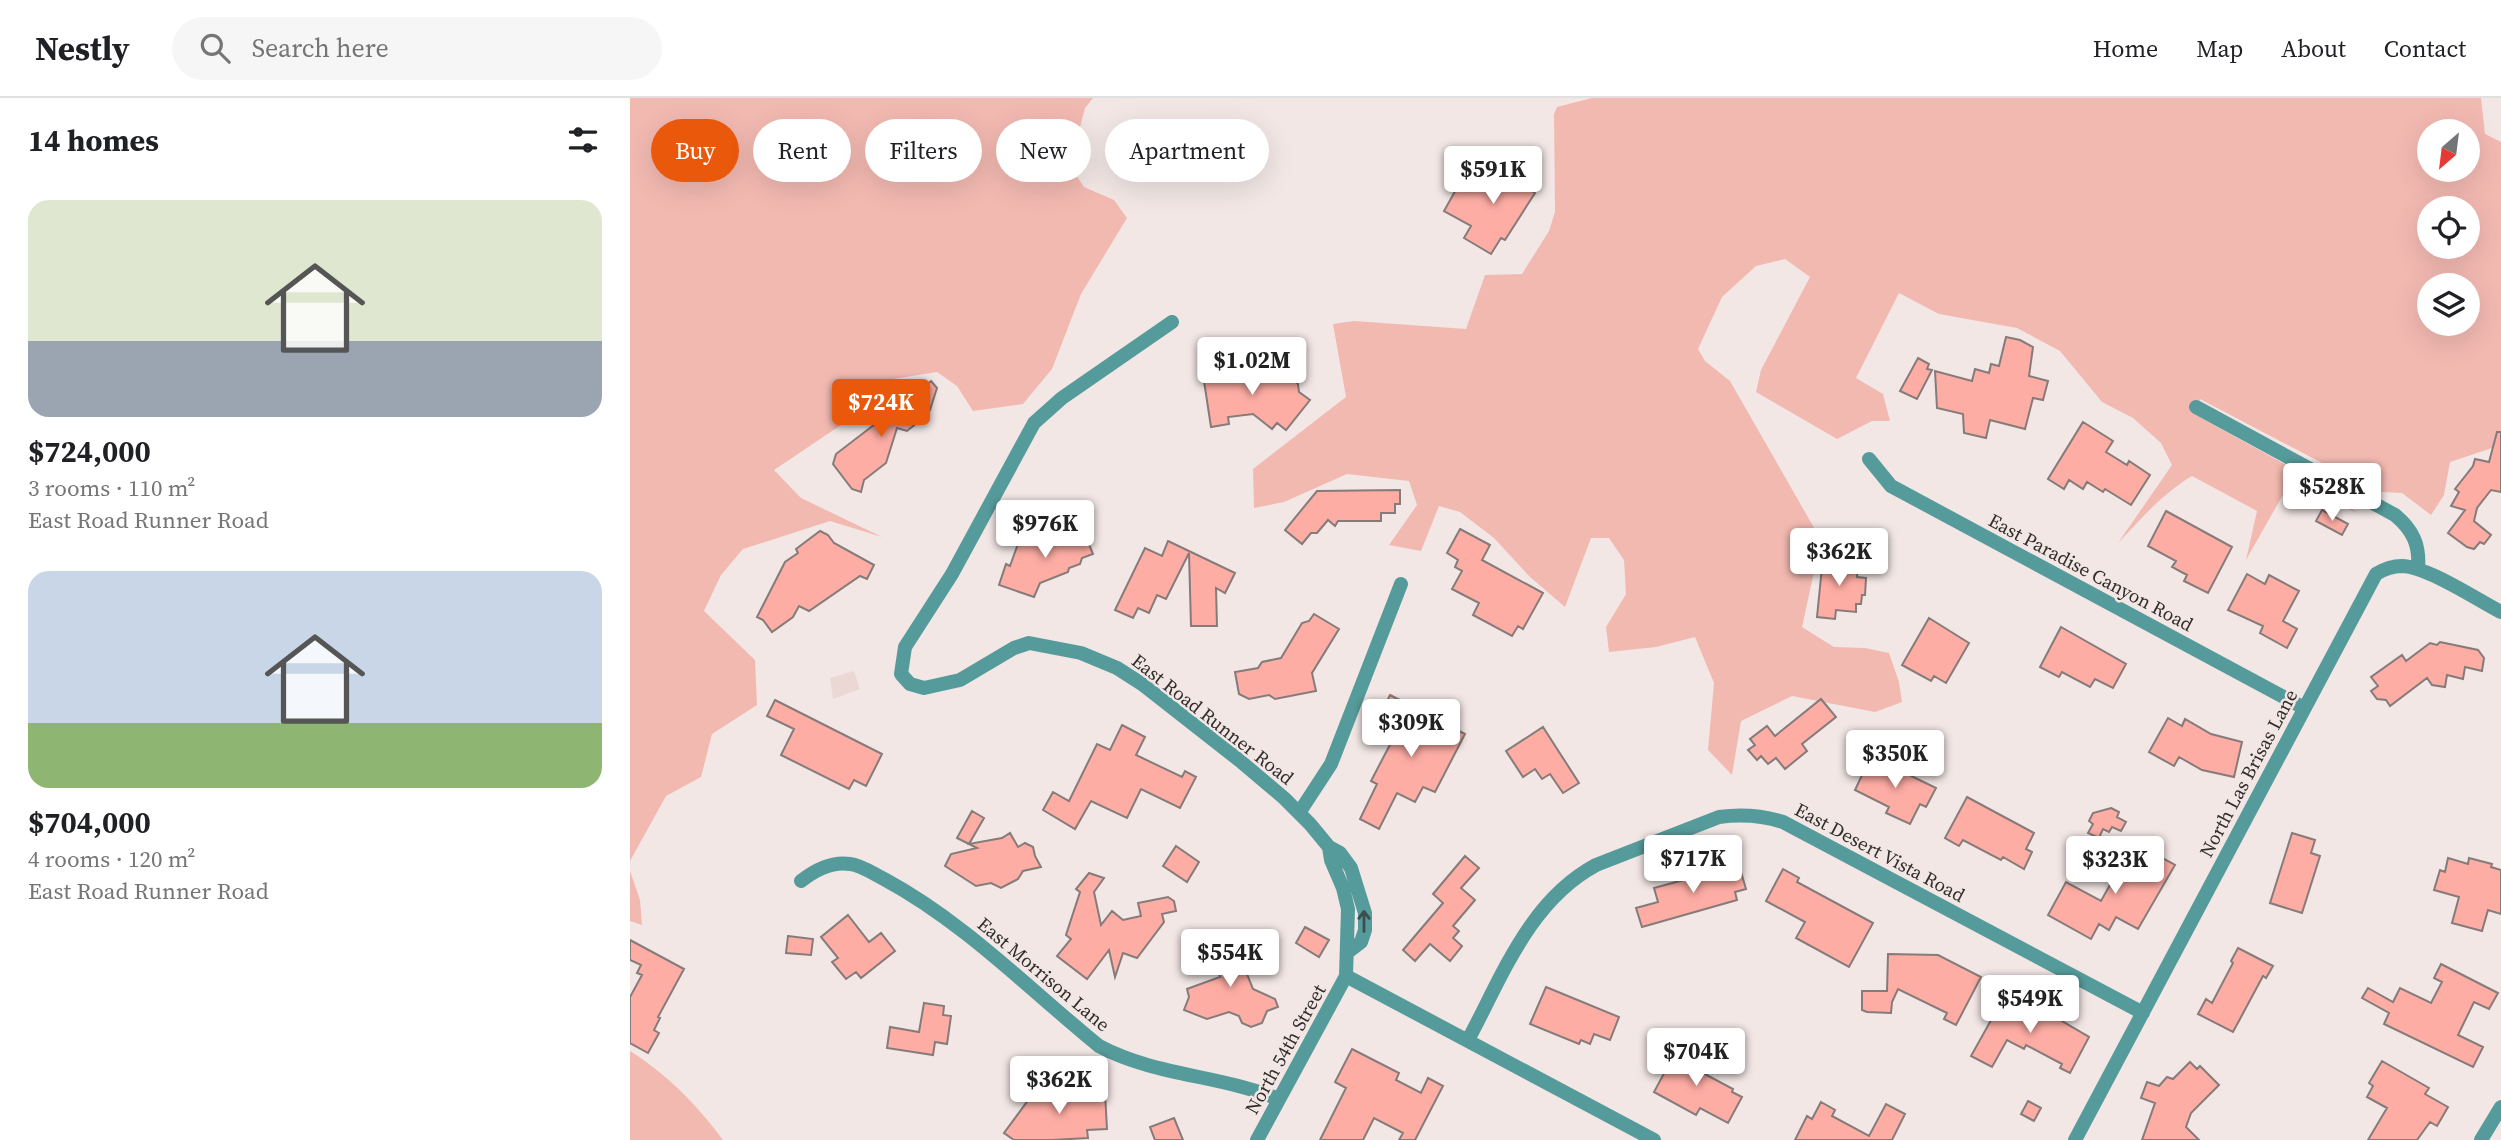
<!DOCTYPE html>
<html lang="en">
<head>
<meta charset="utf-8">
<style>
	body { margin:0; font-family:"Source Serif 4",serif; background:#f6f6f6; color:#202124; height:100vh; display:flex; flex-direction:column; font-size:26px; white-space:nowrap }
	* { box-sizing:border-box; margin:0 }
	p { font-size:23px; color:#757577 }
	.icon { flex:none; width:38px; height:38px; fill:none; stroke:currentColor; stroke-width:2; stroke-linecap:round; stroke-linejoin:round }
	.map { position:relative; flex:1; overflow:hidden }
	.details { display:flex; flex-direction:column; background:#fff; width:630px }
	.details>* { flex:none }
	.banner { position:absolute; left:21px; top:21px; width:665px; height:63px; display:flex; gap:14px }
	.needle { width:46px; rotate:208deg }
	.fabs { position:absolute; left:1787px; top:21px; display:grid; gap:14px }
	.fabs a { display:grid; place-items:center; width:63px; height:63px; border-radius:50%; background:#fff; box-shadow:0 7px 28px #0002; font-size:35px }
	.price { position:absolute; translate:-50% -60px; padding:0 16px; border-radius:7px; background:#fff; color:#222; font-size:23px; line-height:46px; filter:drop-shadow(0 2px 4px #0008) }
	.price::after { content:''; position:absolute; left:50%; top:42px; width:21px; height:16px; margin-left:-10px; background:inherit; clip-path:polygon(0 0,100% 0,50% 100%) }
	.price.selected { background:#ea580c; color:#fff }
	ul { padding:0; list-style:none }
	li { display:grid; align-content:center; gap:14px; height:371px; padding:0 28px }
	li span { display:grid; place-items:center; height:217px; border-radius:21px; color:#555 }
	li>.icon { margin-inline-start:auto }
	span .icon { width:126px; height:126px; fill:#fffc; stroke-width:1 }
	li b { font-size:30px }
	h2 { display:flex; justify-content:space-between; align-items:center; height:84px; padding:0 28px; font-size:30px }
	.pill { padding:0 24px; border-radius:32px; background:#fff; box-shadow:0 7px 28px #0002; font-size:24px; line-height:63px }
	.pill.selected { background:#ea580c; color:#fff }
	header { display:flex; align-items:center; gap:42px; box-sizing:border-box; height:98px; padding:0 35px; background:#fff; border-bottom:2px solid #e0e0e0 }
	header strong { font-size:33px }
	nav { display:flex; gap:38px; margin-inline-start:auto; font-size:24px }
	.search { width:490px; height:63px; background:#f6f6f6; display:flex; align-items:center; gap:18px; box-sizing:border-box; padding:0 24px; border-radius:38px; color:#757577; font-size:26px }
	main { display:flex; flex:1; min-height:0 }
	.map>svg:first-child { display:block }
	.built { fill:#ebd8d5 }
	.green { fill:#f2b9b1; fill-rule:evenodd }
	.building { fill:#feada4; stroke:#857b7a; stroke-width:2 }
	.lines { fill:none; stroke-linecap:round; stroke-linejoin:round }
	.minor { stroke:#569b9b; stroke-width:14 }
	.oneway { stroke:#3c4e4d }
	.labels { text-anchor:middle; stroke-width:5; stroke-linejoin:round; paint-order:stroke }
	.street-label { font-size:19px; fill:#312d2c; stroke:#f2e7e5 }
</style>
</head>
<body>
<header>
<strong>Nestly</strong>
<div class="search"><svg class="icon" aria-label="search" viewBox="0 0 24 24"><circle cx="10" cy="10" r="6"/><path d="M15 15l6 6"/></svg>Search here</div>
<nav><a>Home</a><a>Map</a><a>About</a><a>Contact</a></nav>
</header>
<main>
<section class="details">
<h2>14 homes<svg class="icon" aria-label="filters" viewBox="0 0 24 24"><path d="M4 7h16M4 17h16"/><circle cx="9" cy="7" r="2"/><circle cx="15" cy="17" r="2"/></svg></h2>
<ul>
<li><span style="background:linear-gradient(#dfe7d0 65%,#9aa5b1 0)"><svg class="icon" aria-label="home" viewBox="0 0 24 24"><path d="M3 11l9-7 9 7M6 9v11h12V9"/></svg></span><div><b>$724,000</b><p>3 rooms · 110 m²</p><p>East Road Runner Road</p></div></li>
<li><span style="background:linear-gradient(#c9d6e8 70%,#8fb573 0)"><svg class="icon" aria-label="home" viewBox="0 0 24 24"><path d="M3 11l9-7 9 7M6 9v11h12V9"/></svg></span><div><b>$704,000</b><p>4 rooms · 120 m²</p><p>East Road Runner Road</p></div></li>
</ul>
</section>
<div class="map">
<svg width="1871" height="1042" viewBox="0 0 1871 1042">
	<rect width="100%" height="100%" fill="#f2e7e5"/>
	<path class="built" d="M 224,573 L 230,591 L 203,601 L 200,580 Z"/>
	<path class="green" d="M 0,0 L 463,0 L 455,10 L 440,68 L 454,89 L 484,102 L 497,120 L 451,196 L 422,271 L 393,306 L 343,313 L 327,288 L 307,274 L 263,281 L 214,325 L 144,372 L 171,400 L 252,439 L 200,423 L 113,451 L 91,477 L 74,513 L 125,562 L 127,607 L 82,636 L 71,679 L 36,698 L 0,763 Z
		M 962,0 L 1851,0 L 1855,36 L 1871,44 L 1871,347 L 1820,364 L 1814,397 L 1801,417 L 1772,395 L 1752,394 L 1732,386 L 1570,301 L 1564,316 L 1667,373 L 1664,379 L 1697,395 L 1728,415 L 1659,386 L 1616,462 L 1627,413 L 1562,378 C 1533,395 1511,421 1488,445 L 1542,367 L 1531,345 L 1503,320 L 1472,304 L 1430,253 L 1387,230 L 1309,216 L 1269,195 L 1226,280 L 1253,296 L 1260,323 L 1242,323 L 1207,341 L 1126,294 L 1131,272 L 1180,179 L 1155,161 L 1126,168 L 1092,199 L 1068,251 L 1075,263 L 1100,283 L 1191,442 L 1172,529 L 1204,549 L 1235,550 L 1259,555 L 1269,584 L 1272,604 L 1245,614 L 1162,598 L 1111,623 L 1102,677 L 1078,652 L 1084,585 L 1065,539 L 1026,549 L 979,554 L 976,529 L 996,496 L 994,462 L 979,440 L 961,440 L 935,509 L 899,478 L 864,440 L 830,414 L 809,408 L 791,453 L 759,447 L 787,407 L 779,383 L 717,376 L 654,404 L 624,410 L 623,371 L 716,299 L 703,226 L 724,223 L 836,231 L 855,177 L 892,176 L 919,133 L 925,114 L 924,16 L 927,9 ZM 1799,33 L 1838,33 L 1838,72 L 1799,72 ZM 1799,110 L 1838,110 L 1838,149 L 1799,149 ZM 1799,187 L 1838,187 L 1838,226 L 1799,226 Z
		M 0,773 L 10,802 L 12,827 L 0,823 Z
		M 0,953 C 37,976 67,1007 93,1042 L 0,1042 Z"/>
	<path class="building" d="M 882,65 L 907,79 L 900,92 L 905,95 L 875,142 L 871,140 L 861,156 L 834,140 L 841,128 L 814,113 L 828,88 L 836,93 L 840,85 L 850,91 L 860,75 L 872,82 Z
		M 1376,239 L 1390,242 L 1403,249 L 1399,278 L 1418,283 L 1413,302 L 1403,300 L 1395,331 L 1360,322 L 1356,340 L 1334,335 L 1333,316 L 1307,310 L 1305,273 L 1342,283 L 1345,271 L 1359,275 L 1361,266 L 1369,268 Z
		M 1288,260 L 1299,266 L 1297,271 L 1302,272 L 1287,301 L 1270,293 Z
		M 583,268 L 594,277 L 599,272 L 610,270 L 617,276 L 642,270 L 644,282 L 660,279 L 668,286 L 669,294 L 680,302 L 656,332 L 647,325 L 642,331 L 623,316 L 598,319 L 599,326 L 581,329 L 572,270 Z
		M 301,283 L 307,290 L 300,312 L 292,309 L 287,325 L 277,333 L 267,330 L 256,365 L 234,382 L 231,394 L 222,391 L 203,366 L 206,356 Z
		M 1453,324 L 1483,343 L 1476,354 L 1497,367 L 1499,363 L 1520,377 L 1501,407 L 1475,391 L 1473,394 L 1457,384 L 1453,391 L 1439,382 L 1434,391 L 1418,381 Z
		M 1867,334 L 1871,334 L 1871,394 L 1861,392 L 1847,410 L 1844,423 L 1861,437 L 1854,446 L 1850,444 L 1844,451 L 1837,449 L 1818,435 L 1835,412 L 1821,408 L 1829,394 L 1825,391 L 1843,368 L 1845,361 L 1859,364 Z
		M 770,392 L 770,406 L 765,406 L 765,415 L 751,415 L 751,423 L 708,423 L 705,428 L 698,422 L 687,435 L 681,435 L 672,446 L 655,432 L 687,393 Z
		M 1692,412 L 1718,426 L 1712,437 L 1686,423 Z
		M 1536,413 L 1602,449 L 1578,495 L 1554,483 L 1557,477 L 1542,469 L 1546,463 L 1518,448 Z
		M 441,428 L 453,432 L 463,456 L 452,460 L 450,466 L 439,470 L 438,474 L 410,485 L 404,499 L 369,487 L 376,466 L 380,468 L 390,440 L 405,445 L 414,442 L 416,437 Z
		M 830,431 L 860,447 L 852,462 L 913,495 L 893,531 L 888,528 L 882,538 L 843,517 L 849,505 L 822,491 L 832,473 L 825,469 L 828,462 L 817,455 Z
		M 190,433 L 198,437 L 204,445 L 244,467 L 237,481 L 230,478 L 179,513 L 169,508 L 163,519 L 142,534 L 133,522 L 127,519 L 155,464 L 168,455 L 166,451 Z
		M 538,443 L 605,475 L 595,495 L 586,490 L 587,528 L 561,528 L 559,455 L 536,501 L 527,497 L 519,515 L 508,510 L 503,520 L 485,512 L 515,450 L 532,458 Z
		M 1193,459 L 1218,461 L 1218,465 L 1228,466 L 1227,479 L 1236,480 L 1235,497 L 1232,497 L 1231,506 L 1226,506 L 1226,514 L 1206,512 L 1205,521 L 1187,519 Z
		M 1617,476 L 1635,486 L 1639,477 L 1669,493 L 1653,523 L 1667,531 L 1657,550 L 1630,535 L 1633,528 L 1598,512 Z
		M 684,516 L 709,531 L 682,575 L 686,593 L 645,601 L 639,597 L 619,601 L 609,596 L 605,574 L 628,570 L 632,564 L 651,560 L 672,525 L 679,523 Z
		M 1299,520 L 1339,545 L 1316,585 L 1304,578 L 1301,583 L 1272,567 Z
		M 1431,529 L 1496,566 L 1483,590 L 1465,581 L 1460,589 L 1432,574 L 1429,579 L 1410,569 Z
		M 1810,544 L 1848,552 L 1854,560 L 1852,573 L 1835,569 L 1833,581 L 1817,577 L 1815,589 L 1802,587 L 1797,580 L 1760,608 L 1756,602 L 1747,601 L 1741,593 L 1748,588 L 1741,579 L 1772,557 L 1776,563 L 1800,545 L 1807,547 Z
		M 760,597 L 835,636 L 805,694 L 793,689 L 785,704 L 767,695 L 749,731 L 730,721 L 747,686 L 741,683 L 764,639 L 759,637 L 770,617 L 754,609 Z
		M 1191,601 L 1206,619 L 1172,646 L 1177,653 L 1155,671 L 1146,660 L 1138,666 L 1131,658 L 1127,662 L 1118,652 L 1125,647 L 1120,641 L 1137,628 L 1145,638 Z
		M 145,602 L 252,656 L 236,688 L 224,682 L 219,691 L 151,657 L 164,631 L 137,618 Z
		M 1538,620 L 1552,628 L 1555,621 L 1581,636 L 1612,644 L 1604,679 L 1572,672 L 1549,659 L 1544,668 L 1519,654 Z
		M 492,627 L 515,639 L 506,657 L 552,679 L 555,673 L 566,679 L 550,710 L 511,691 L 497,720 L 461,703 L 445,731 L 413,712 L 423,694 L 439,703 L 467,646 L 480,652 Z
		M 913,629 L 949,685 L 933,695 L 920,676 L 912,681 L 905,671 L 893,679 L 876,653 Z
		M 1239,662 L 1259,671 L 1261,668 L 1306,690 L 1296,709 L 1290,706 L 1280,726 L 1256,715 L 1259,709 L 1225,692 Z
		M 1337,699 L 1404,735 L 1396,751 L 1402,754 L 1394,771 L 1373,759 L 1371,762 L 1333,742 L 1329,748 L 1315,740 Z
		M 1481,710 L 1489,714 L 1487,719 L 1496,724 L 1491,733 L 1482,729 L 1479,734 L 1473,731 L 1469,740 L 1458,735 L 1463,726 L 1459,723 L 1463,715 Z
		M 342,713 L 354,720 L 339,746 L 372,740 L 380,735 L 388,749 L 395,745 L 403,749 L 405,758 L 411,769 L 393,773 L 388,781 L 371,790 L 361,785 L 346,788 L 315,768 L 321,756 L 347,750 L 327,740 Z
		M 1662,735 L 1685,742 L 1681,755 L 1690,758 L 1672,815 L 1640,805 Z
		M 546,748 L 569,764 L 557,784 L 533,768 Z
		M 1501,749 L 1524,762 L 1527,757 L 1545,767 L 1508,831 L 1486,819 L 1479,832 L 1469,826 L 1461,841 L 1418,817 L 1436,784 L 1471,803 Z
		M 835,758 L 849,770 L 831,790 L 845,802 L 823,828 L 829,833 L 823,840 L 832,848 L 820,863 L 800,846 L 785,863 L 773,852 L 813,805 L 803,796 Z
		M 1818,760 L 1838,766 L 1839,760 L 1862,766 L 1861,769 L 1871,772 L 1871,816 L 1858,812 L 1852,833 L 1822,825 L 1829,799 L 1804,792 L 1810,772 L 1815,774 Z
		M 1109,767 L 1116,791 L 1105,794 L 1107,802 L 1012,829 L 1006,810 L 1028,804 L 1024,790 L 1057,781 L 1055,775 L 1069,771 L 1071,777 Z
		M 1153,771 L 1169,780 L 1167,784 L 1243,825 L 1219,869 L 1166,840 L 1175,824 L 1136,803 Z
		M 459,775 L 474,780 L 464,794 L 471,827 L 482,813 L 493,822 L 511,818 L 508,805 L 538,799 L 544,803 L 546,813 L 532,816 L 534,824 L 507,860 L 493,855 L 485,879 L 479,852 L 457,881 L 427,858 L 441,841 L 436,837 L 450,794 L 446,791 Z
		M 218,817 L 239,844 L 251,835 L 265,853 L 231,880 L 226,874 L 216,881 L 202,864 L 208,860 L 191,839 Z
		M 675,829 L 699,842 L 689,859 L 666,845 Z
		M 158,838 L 183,841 L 181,857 L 156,855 Z
		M 603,838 L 608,853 L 616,856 L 620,870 L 617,876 L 623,891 L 645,901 L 648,909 L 637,913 L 632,925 L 621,929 L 612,925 L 609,918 L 599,914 L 577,921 L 554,912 L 559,899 L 557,891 L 590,879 L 579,847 Z
		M 0,842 L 54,871 L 28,919 L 30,920 L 24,932 L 29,935 L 18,955 L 0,945 L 0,899 L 12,877 L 7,875 L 11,867 L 0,862 Z
		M 1608,850 L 1643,868 L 1636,880 L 1633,878 L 1603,934 L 1568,916 L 1576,901 L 1582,905 L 1603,865 L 1601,863 Z
		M 1258,856 L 1308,857 L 1351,879 L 1326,927 L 1314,921 L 1317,915 L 1268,891 L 1262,904 L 1261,915 L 1237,914 L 1232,912 L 1232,893 L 1257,893 Z
		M 1811,866 L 1868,895 L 1859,911 L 1844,904 L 1828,937 L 1853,949 L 1843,969 L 1754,926 L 1759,915 L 1732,900 L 1738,890 L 1763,904 L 1770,890 L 1801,905 L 1812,884 L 1804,880 Z
		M 916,889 L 989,919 L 980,942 L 964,936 L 960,946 L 951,942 L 949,946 L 900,926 Z
		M 1374,899 L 1394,910 L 1398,903 L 1459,939 L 1440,975 L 1430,970 L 1432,966 L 1396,947 L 1394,951 L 1377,942 L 1362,969 L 1341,958 Z
		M 294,905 L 314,908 L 313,917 L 321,918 L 317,946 L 305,944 L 303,957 L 257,950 L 260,929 L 289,934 Z
		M 1052,942 L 1065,949 L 1056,966 L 1103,991 L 1102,994 L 1112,999 L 1098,1025 L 1070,1010 L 1066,1017 L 1024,994 Z
		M 722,951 L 769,975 L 766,982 L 791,995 L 798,980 L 813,988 L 785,1042 L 769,1042 L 773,1035 L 744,1020 L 733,1042 L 690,1042 L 716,990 L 705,984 Z
		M 1752,963 L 1799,990 L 1795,996 L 1818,1009 L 1807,1028 L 1800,1024 L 1787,1042 L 1738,1042 L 1757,1010 L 1737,999 L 1743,988 L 1739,985 Z
		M 1560,964 L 1567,971 L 1570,968 L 1589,987 L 1561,1015 L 1556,1029 L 1569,1042 L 1512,1042 L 1525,1005 L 1511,1000 L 1517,984 L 1529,988 L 1537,979 L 1543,981 Z
		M 413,982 L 432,996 L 475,995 L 477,1031 L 457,1032 L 458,1040 L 422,1042 L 384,1042 L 374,1035 Z
		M 1398,1003 L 1411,1010 L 1404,1023 L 1391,1016 Z
		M 1191,1004 L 1205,1012 L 1202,1018 L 1239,1038 L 1256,1006 L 1275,1016 L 1262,1042 L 1165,1042 L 1177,1018 L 1182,1021 Z
		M 544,1020 L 553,1042 L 525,1042 L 520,1029 Z"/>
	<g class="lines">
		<path class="minor" d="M 542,224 L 432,300 L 404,325 L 322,476 L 275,549 L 271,576 L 280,586 L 294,590 L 330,582 L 384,550 L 399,545 L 451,555 L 487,570 L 512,586 L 609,662 L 654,700 L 680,726 L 699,749 L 710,755 L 721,770 L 735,815 L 735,832 L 731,844 L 718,854
			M 1566,309 L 1765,417 C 1783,432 1790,447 1788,471
			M 1239,361 L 1261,388 L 1674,610
			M 669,715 L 701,666 L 771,486
			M 171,783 C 185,772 201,763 220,766 C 231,767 244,776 254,781 C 334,824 399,891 469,948 C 525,978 591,977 648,1001
			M 716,878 L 1024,1042
			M 838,942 C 872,879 899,803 966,767 L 1089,719 C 1111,716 1131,717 1153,724 L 1513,915
			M 627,1042 L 716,878 L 718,811 L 713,790 L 701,762 L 699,749
			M 1445,1042 L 1746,476 C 1754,471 1762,468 1772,468 C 1798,469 1846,501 1871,514
			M 1851,1042 L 1871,1009"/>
	</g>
	<defs><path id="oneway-shaft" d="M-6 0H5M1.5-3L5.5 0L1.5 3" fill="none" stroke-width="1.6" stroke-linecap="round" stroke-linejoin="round" transform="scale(1.75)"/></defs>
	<use class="oneway" href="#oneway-shaft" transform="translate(734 823) rotate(-90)"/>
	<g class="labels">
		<g class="street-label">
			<text transform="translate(1461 474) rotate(28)" y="7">East Paradise Canyon Road</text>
			<text transform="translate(583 621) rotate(38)" y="7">East Road Runner Road</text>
			<text transform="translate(1618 675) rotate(-62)" y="7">North Las Brisas Lane</text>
			<text transform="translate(1250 754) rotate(28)" y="7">East Desert Vista Road</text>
			<text transform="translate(414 876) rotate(40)" y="7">East Morrison Lane</text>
			<text transform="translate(655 951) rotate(-61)" y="7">North 54th Street</text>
		</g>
	</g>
</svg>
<div class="fabs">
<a><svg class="needle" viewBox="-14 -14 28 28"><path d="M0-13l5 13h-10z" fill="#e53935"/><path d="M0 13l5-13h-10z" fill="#757577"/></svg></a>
<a><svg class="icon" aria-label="locate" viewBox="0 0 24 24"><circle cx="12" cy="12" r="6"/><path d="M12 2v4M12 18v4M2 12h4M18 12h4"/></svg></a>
<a><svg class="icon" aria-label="layers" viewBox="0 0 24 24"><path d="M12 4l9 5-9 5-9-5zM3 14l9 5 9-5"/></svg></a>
</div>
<b class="price" style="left:863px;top:108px">$591K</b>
<b class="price" style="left:622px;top:299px">$1.02M</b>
<b class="price selected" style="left:251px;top:341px">$724K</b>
<b class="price" style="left:1702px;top:425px">$528K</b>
<b class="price" style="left:415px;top:462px">$976K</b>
<b class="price" style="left:1209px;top:490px">$362K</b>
<b class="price" style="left:781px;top:661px">$309K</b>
<b class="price" style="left:1265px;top:692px">$350K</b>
<b class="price" style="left:1063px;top:797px">$717K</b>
<b class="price" style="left:1485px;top:798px">$323K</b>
<b class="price" style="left:600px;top:891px">$554K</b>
<b class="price" style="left:1400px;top:937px">$549K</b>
<b class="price" style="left:1066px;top:990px">$704K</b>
<b class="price" style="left:429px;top:1018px">$362K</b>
<div class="banner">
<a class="pill selected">Buy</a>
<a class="pill">Rent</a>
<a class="pill">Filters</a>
<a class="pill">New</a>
<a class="pill">Apartment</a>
</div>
</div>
</main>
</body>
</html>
